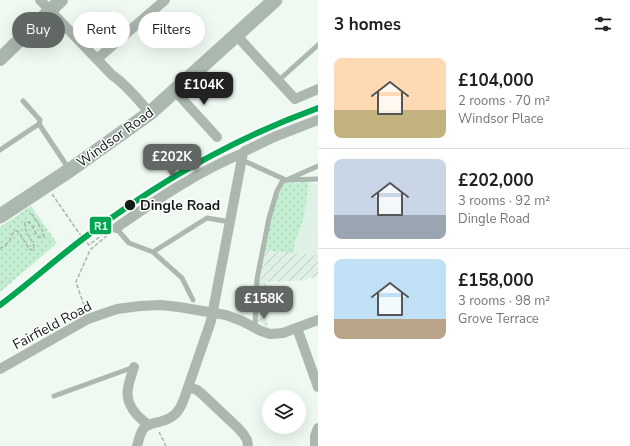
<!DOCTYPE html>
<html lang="en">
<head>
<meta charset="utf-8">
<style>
	body { margin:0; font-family:"Nunito Sans",sans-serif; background:#f2f2f2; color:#202124; height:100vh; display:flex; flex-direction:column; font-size:15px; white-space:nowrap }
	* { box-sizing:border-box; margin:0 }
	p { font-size:13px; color:#757577 }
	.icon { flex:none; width:22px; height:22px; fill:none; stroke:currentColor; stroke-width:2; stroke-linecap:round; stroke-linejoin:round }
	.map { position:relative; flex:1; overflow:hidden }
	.panel { display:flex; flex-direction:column; background:#fff; width:312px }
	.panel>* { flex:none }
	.top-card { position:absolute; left:12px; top:12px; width:246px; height:36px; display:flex; gap:8px }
	.controls { position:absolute; left:262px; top:390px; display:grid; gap:8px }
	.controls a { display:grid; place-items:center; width:44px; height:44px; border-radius:50%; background:#fff; box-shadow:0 4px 16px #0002; font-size:20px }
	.price { position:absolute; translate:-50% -34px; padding:0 9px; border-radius:8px; background:#616863; color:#fff; font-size:13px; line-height:26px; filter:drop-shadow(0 1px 2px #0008) }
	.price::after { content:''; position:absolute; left:50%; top:24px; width:12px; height:9px; margin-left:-6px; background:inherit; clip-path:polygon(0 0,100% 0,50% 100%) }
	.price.selected { background:#222; color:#fff }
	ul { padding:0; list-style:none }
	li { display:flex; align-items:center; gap:12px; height:100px; padding:0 16px }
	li+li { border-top:1px solid #e0e0e0 }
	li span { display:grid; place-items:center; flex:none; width:112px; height:80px; border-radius:8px; color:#555 }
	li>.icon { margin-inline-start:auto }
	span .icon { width:48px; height:48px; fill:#fffc; stroke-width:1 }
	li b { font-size:17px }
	h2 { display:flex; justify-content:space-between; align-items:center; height:48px; padding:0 16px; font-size:17px }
	.tag { padding:0 14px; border-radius:18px; background:#fff; box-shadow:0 4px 16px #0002; font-size:14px; line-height:36px }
	.tag.selected { background:#616863; color:#fff }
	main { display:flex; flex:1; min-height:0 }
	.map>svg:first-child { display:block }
	.built { fill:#dff0e4 }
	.industrial { fill:url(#industrial-furrows) }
	.park { fill:url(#park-dots) }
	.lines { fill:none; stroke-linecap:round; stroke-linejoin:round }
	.path { stroke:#abb5ae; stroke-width:1.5; stroke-dasharray:4 2; stroke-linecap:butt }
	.lane { stroke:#abb7af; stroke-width:5 }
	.street { stroke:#abb7af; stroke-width:10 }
	.secondary { stroke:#a9b6ad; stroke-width:14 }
	.primary { stroke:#abb8b0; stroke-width:15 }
	.rail-1-casing { stroke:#fff; stroke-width:9 }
	.rail-1 { stroke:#00a651; stroke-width:6 }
	.stop-dot { fill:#151b17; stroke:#fff; stroke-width:1.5 }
	.labels { text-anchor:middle; stroke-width:3; stroke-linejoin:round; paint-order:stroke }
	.street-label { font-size:14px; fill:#151b17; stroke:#fff }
	.stop-label { font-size:14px; font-weight:bold; fill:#151b17; stroke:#fff; text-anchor:start }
	.line-badge { stroke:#fff; stroke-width:1.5 }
	.badge-label { font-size:11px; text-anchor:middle; font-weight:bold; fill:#fff }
</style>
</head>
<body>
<main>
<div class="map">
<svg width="318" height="446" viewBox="0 0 318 446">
	<defs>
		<pattern id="industrial-furrows" width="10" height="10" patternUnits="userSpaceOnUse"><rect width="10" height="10" fill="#dff0e4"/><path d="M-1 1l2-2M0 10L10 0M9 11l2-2" fill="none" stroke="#becdc3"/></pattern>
		<pattern id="park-dots" width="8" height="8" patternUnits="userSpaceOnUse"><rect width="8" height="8" fill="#c4eed1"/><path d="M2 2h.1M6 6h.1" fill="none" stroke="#a8ccb3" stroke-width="1.8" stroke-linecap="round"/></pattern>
	</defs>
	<rect width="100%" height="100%" fill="#eff8f1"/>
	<path class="built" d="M 309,182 L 318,185 L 318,255 L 294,253 L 294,245 L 304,217 Z"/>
	<path class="industrial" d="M 261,249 L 318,255 L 318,277 L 297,281 L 266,282 L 266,285 L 274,285 L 273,310 L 269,309 L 267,314 L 266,322 L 268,323 L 268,327 L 260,323 L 252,316 L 255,280 Z"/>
	<path class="park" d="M 304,181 L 309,182 L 304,217 L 294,245 L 294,253 L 265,250 C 268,231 272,195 286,182 L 299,183 Z
		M 31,206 L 57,243 L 0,292 L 0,227 Z"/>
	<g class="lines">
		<path class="path" d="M 52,194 L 79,233 L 89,245 L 107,231
			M 0,249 L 9,242 L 13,233 L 16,231 L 19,232 L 29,249 L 32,250 L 34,249 C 34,239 23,232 25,222 L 28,222 C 35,226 34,236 42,238 L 44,236 L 44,233 L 30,211
			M 86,311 L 76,282 L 90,250 L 110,233
			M 159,432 L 166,446"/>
		<path class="lane" d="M 278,81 L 318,45
			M 23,101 L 40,120 L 39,124
			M 0,150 L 39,124 L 69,169
			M 242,160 L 286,180 L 318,179
			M 116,228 L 129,243 L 153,252 L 207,218 L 230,222
			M 153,252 L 182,278 L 193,300
			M 255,327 L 257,279 L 269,218 L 277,191 L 282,182 L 318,166
			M 54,396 L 134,367"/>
		<path class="street" d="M 40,0 L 112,75 C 127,85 138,100 150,113
			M 236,35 L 295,99 L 318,89
			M 97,59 L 165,0
			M 175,91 L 217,137
			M 116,228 C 156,200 197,172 243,153
			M 297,328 L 318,387
			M 134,367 C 132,374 129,381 128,388 C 125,404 137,417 149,425
			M 0,369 L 88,319 L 117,309 L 140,306 L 161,305 L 179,307 L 226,315 L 242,321 L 261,331 L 270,334 L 283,333 L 318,320
			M 189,387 L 197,390 L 202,394 L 238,428 L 244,435 L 247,440 L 248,446
			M 137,446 C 139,440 140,432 144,428 C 148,424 154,423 159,422 C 175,418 180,411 185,396 L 211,321 L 243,153 L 245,151 L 274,137 L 318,120
			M 315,446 L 315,436 L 318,428"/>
		<path class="secondary" d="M 0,59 L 61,0"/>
		<path class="primary" d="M 0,216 L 70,170 L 150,113 L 275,0"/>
		<g class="rail-1-casing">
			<path id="rail-1" d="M 0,305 C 30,283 58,257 88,235 C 158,182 235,138 318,108"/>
		</g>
		<use href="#rail-1" class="rail-1"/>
	</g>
	<circle class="stop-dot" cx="130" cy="205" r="6"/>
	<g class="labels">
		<g class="street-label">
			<text transform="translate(115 137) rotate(-36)" y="5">Windsor Road</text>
			<text transform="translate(52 325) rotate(-28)" y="5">Fairfield Road</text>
		</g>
		<g class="stop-label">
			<text x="140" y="210">Dingle Road</text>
		</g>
	</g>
	<rect class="line-badge" x="89" y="216" width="23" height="19" rx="4" fill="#00a651"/>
	<g class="badge-label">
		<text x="101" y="230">R1</text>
	</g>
</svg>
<div class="controls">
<a><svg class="icon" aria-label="layers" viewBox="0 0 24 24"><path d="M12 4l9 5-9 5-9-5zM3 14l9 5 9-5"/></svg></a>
</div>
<b class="price selected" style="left:204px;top:106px">£104K</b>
<b class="price" style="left:172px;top:178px">£202K</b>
<b class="price" style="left:264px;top:320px">£158K</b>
<div class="top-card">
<a class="tag selected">Buy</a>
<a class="tag">Rent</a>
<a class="tag">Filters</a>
</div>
</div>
<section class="panel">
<h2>3 homes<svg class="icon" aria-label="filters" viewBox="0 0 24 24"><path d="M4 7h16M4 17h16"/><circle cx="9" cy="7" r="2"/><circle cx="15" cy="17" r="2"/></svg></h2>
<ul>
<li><span style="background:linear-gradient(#ffd9b3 65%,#c2b280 0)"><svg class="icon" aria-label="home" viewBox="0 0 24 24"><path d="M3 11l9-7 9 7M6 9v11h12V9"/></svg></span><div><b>£104,000</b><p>2 rooms · 70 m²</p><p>Windsor Place</p></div></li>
<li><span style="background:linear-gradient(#c9d6e8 70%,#9aa5b1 0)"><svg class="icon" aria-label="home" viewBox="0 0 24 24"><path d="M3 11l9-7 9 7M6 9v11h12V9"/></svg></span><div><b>£202,000</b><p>3 rooms · 92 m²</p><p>Dingle Road</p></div></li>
<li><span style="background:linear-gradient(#bfe0f5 75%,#b9a48a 0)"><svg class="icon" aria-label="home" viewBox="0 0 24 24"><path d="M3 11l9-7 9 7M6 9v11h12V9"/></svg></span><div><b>£158,000</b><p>3 rooms · 98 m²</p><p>Grove Terrace</p></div></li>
</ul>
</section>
</main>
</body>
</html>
